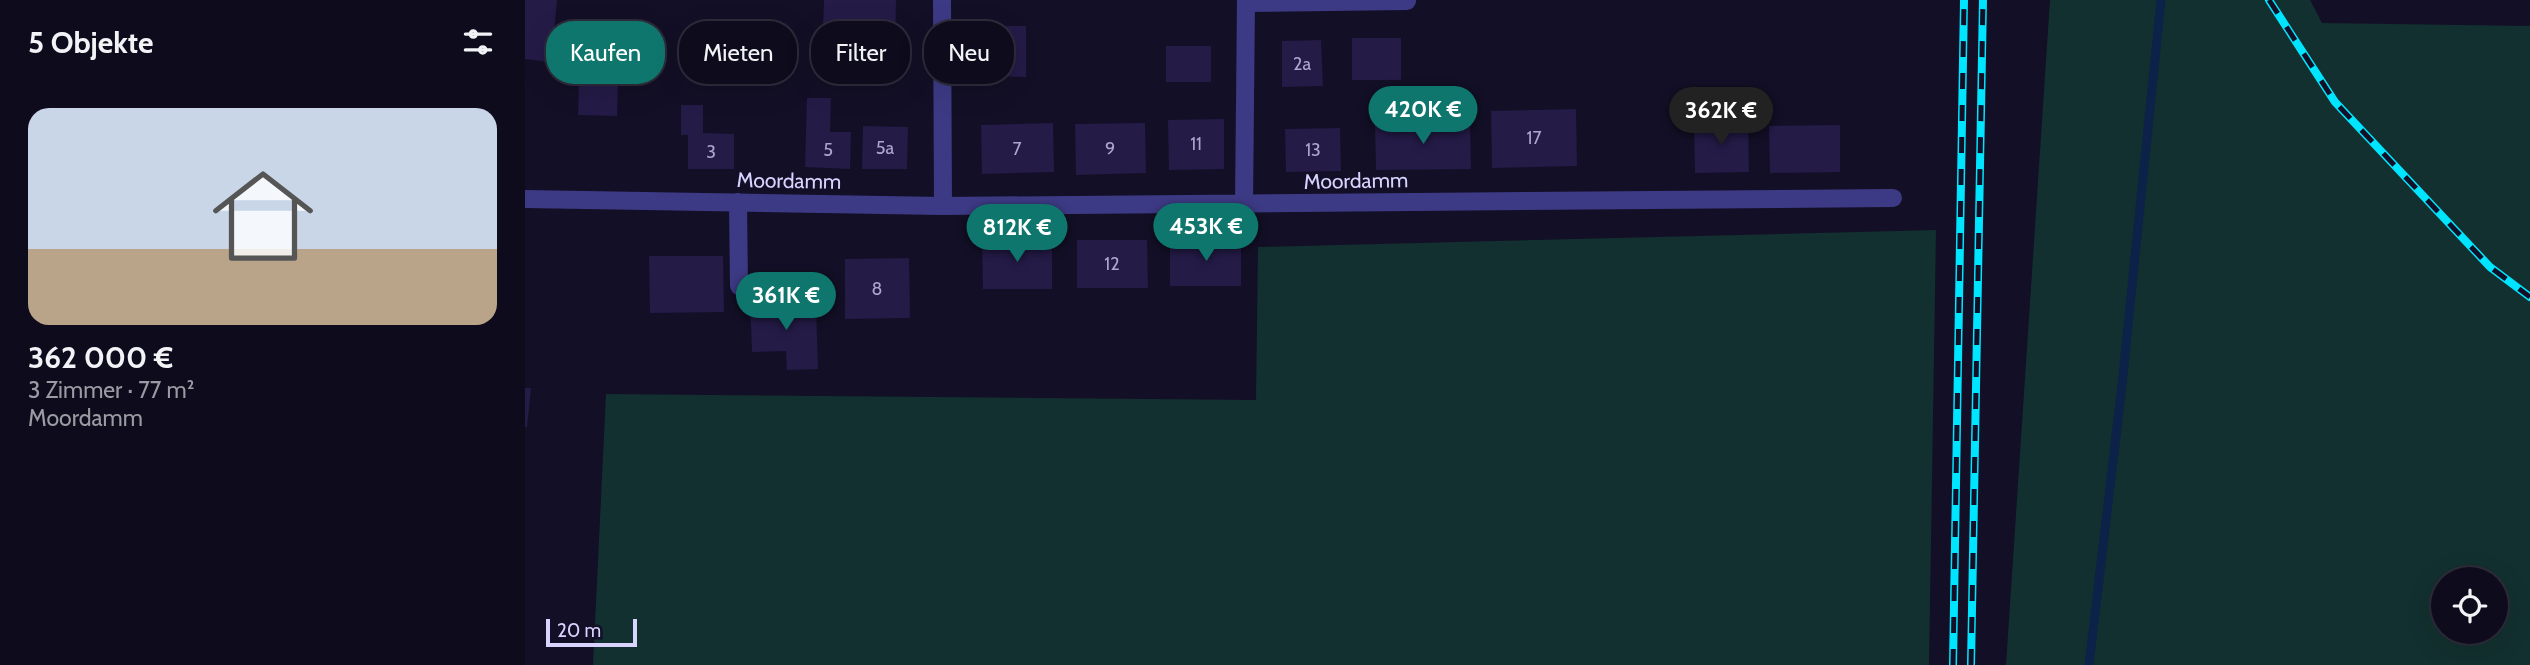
<!DOCTYPE html>
<html lang="de">
<head>
<meta charset="utf-8">
<style>
	body { margin:0; font-family:Cabin,sans-serif; background:#1c1929; color:#f1f3f6; height:100vh; display:flex; flex-direction:column; font-size:26px; white-space:nowrap }
	* { box-sizing:border-box; margin:0 }
	p { font-size:23px; color:#9b9ba3 }
	.icon { flex:none; width:38px; height:38px; fill:none; stroke:currentColor; stroke-width:2; stroke-linecap:round; stroke-linejoin:round }
	.map { position:relative; flex:1; overflow:hidden }
	.sheet { display:flex; flex-direction:column; background:#0e0b1c; width:525px }
	.sheet>* { flex:none }
	.guide { position:absolute; left:21px; top:21px; width:665px; height:63px; display:flex; gap:14px }
	.tools { position:absolute; left:1906px; top:567px; display:grid; gap:14px }
	.tools a { display:grid; place-items:center; width:77px; height:77px; border-radius:50%; background:#0e0b1c; box-shadow:0 7px 28px #0002,0 0 0 2px #2e2b3b; font-size:35px }
	.scale { position:absolute; left:21px; bottom:18px; width:91px; box-sizing:border-box; padding-left:7px; border:4px solid #d9d4ff; border-top:0; font-size:19px; line-height:24px; white-space:nowrap; color:#d9d4ff; -webkit-text-stroke:5px #130f26; paint-order:stroke }
	.price { position:absolute; translate:-50% -60px; padding:0 16px; border-radius:24px; background:#0f766e; color:#fff; font-size:23px; line-height:46px; filter:drop-shadow(0 2px 4px #0008) }
	.price::after { content:''; position:absolute; left:50%; top:42px; width:21px; height:16px; margin-left:-10px; background:inherit; clip-path:polygon(0 0,100% 0,50% 100%) }
	.price.current { background:#222; color:#fff }
	ul { padding:0; list-style:none }
	li { display:grid; align-content:center; gap:14px; height:371px; padding:0 28px }
	li span { display:grid; place-items:center; height:217px; border-radius:21px; color:#555 }
	li>.icon { margin-inline-start:auto }
	span .icon { width:126px; height:126px; fill:#fffc; stroke-width:1 }
	li b { font-size:30px }
	h2 { display:flex; justify-content:space-between; align-items:center; height:84px; padding:0 28px; font-size:30px }
	.chip { padding:0 24px; border-radius:28px; background:#0e0b1c; box-shadow:0 7px 28px #0002,0 0 0 2px #2e2b3b; font-size:24px; line-height:63px }
	.chip.current { background:#0f766e; color:#fff }
	main { display:flex; flex:1; min-height:0 }
	.map>svg:first-child { display:block }
	.green { fill:#12302f; fill-rule:evenodd }
	.lines { fill:none; stroke-linecap:round; stroke-linejoin:round }
	.stream { stroke:#0c2248; stroke-width:9 }
	.building { fill:#241b47 }
	.minor { stroke:#3d3a85; stroke-width:18 }
	.rail-casing { stroke:#00e5ff; stroke-width:8 }
	.rail { stroke:#130f26; stroke-width:5; stroke-dasharray:16; stroke-linecap:butt }
	.labels { text-anchor:middle; stroke-width:5; stroke-linejoin:round; paint-order:stroke }
	.number-label { font-size:18px; fill:#aca6d1 }
	.street-label { font-size:21px; fill:#d9d4ff; stroke:#130f26 }
</style>
</head>
<body>
<main>
<section class="sheet">
<h2>5 Objekte<svg class="icon" aria-label="filters" viewBox="0 0 24 24"><path d="M4 7h16M4 17h16"/><circle cx="9" cy="7" r="2"/><circle cx="15" cy="17" r="2"/></svg></h2>
<ul>
<li><span style="background:linear-gradient(#c9d6e8 65%,#b9a48a 0)"><svg class="icon" aria-label="home" viewBox="0 0 24 24"><path d="M3 11l9-7 9 7M6 9v11h12V9"/></svg></span><div><b>362 000 €</b><p>3 Zimmer · 77 m²</p><p>Moordamm</p></div></li>
</ul>
</section>
<div class="map">
<svg width="2005" height="665" viewBox="0 0 2005 665">
	<rect width="100%" height="100%" fill="#130f26"/>
	<path class="green" d="M 1525,0 L 1785,0 L 1797,23 L 2005,26 L 2005,665 L 1481,665 ZM 1918,579 L 1970,579 L 1970,632 L 1918,632 Z
		M 1411,230 L 1404,665 L 68,665 L 81,394 L 731,400 L 733,247 Z"/>
	<g class="lines">
		<path class="stream" d="M 1564,665 L 1597,385 L 1636,0"/>
	</g>
	<path class="building" d="M 0,0 L 32,0 L 26,62 L 0,59 Z
		M 299,0 L 371,0 L 370,53 L 337,53 L 337,59 L 297,57 Z
		M 455,26 L 501,26 L 501,77 L 454,76 Z
		M 827,38 L 876,38 L 876,80 L 827,80 Z
		M 796,40 L 798,86 L 757,87 L 757,41 Z
		M 641,46 L 686,46 L 686,82 L 641,82 Z
		M 54,81 L 93,83 L 92,116 L 53,115 Z
		M 282,98 L 306,98 L 305,132 L 326,132 L 325,169 L 280,167 Z
		M 156,105 L 178,105 L 178,133 L 209,134 L 209,169 L 163,169 L 163,135 L 156,135 Z
		M 1051,109 L 1052,166 L 967,168 L 966,111 Z
		M 699,119 L 699,169 L 644,170 L 643,120 Z
		M 945,121 L 946,169 L 851,170 L 850,123 Z
		M 1223,121 L 1224,172 L 1170,173 L 1169,122 Z
		M 528,123 L 529,172 L 457,174 L 456,125 Z
		M 620,123 L 621,173 L 551,175 L 550,124 Z
		M 1315,125 L 1315,172 L 1245,173 L 1244,126 Z
		M 338,126 L 383,127 L 382,169 L 337,169 Z
		M 815,128 L 816,171 L 761,172 L 760,129 Z
		M 527,239 L 527,289 L 458,289 L 457,240 Z
		M 716,239 L 716,286 L 645,286 L 645,240 Z
		M 552,240 L 622,240 L 623,288 L 552,288 Z
		M 124,256 L 198,256 L 199,312 L 125,313 Z
		M 384,258 L 385,318 L 320,319 L 320,259 Z
		M 251,298 L 252,307 L 291,305 L 293,369 L 262,370 L 261,351 L 227,352 L 225,299 Z
		M 0,388 L 6,388 L 2,427 L 0,427 Z"/>
	<g class="lines">
		<path class="minor" d="M 417,0 L 418,206
			M 721,3 L 882,1
			M 0,199 L 418,206 L 1368,198
			M 213,202 L 214,286
			M 719,205 L 721,0"/>
		<g class="rail-casing">
			<path id="rail" d="M 1744,0 L 1810,102 L 1965,267 L 2005,297
				M 1428,665 L 1439,0
				M 1446,665 L 1458,0"/>
		</g>
		<use href="#rail" class="rail"/>
	</g>
	<g class="labels">
		<g class="number-label">
			<text x="777" y="70">2a</text>
			<text x="1009" y="144">17</text>
			<text x="671" y="150">11</text>
			<text x="360" y="154">5a</text>
			<text x="492" y="155">7</text>
			<text x="585" y="155">9</text>
			<text x="303" y="156">5</text>
			<text x="788" y="156">13</text>
			<text x="186" y="158">3</text>
			<text x="587" y="270">12</text>
			<text x="352" y="295">8</text>
		</g>
		<g class="street-label">
			<text transform="translate(264 181) rotate(1)" y="7">Moordamm</text>
			<text transform="translate(831 181) rotate(-1)" y="7">Moordamm</text>
		</g>
	</g>
</svg>
<div class="tools">
<a><svg class="icon" aria-label="locate" viewBox="0 0 24 24"><circle cx="12" cy="12" r="6"/><path d="M12 2v4M12 18v4M2 12h4M18 12h4"/></svg></a>
</div>
<div class="scale">20 m</div>
<b class="price" style="left:898px;top:146px">420K €</b>
<b class="price current" style="left:1196px;top:147px">362K €</b>
<b class="price" style="left:681px;top:263px">453K €</b>
<b class="price" style="left:492px;top:264px">812K €</b>
<b class="price" style="left:261px;top:332px">361K €</b>
<div class="guide">
<a class="chip current">Kaufen</a>
<a class="chip">Mieten</a>
<a class="chip">Filter</a>
<a class="chip">Neu</a>
</div>
</div>
</main>
</body>
</html>
